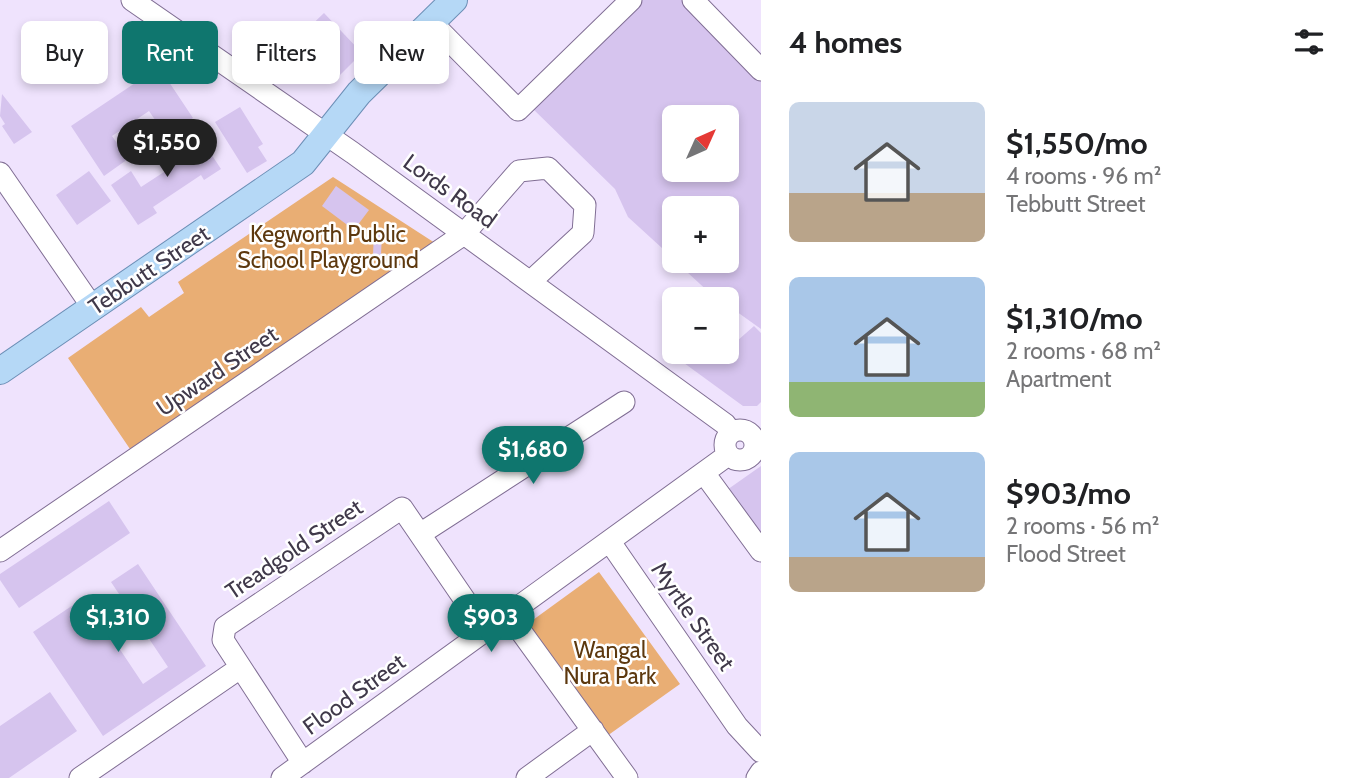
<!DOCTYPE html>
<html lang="en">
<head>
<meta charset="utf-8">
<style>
	body { margin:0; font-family:Cabin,sans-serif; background:#f2f2f2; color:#202124; height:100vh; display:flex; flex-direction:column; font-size:26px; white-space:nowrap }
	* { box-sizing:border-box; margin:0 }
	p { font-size:23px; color:#757577 }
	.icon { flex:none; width:38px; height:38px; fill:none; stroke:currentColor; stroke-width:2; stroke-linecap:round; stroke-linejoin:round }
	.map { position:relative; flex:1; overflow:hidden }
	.details { display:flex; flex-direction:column; background:#fff; width:595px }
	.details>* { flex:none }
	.guide { position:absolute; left:21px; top:21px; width:634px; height:63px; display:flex; gap:14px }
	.needle { width:46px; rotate:45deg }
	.buttons { position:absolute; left:662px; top:105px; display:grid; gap:14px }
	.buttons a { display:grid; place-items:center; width:77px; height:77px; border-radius:10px; background:#fff; box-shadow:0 4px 10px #0003; font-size:35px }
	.price { position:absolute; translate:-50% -60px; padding:0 16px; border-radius:24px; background:#0f766e; color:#fff; font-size:23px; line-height:46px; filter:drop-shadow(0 2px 4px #0008) }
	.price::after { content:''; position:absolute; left:50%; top:42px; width:21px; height:16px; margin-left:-10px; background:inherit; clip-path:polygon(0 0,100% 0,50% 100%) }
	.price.active { background:#222; color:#fff }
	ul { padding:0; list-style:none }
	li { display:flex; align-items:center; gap:21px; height:175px; padding:0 28px }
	li span { display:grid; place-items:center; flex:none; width:196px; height:140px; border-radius:10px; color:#555 }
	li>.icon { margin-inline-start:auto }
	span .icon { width:84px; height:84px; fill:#fffc; stroke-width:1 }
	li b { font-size:30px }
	h2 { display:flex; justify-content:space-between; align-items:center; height:84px; padding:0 28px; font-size:30px }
	.chip { padding:0 24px; border-radius:10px; background:#fff; box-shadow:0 4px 10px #0003; font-size:24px; line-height:63px }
	.chip.active { background:#0f766e; color:#fff }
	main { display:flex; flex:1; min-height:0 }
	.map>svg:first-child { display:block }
	.green { fill:#e9ae74 }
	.building { fill:#d6c4ee; fill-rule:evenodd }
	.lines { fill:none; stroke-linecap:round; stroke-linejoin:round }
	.minor-casing { stroke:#806e94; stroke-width:23 }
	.major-casing { stroke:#6c8fb6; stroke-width:28 }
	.minor { stroke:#fff; stroke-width:21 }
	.major { stroke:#b5d8f6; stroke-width:26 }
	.labels { text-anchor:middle; stroke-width:5; stroke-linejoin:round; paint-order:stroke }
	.street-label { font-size:23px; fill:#40394a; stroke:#fff }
	.park-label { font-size:23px; fill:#5d380e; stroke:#fff }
</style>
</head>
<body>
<main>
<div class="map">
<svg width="761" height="778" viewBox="0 0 761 778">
	<rect width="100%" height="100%" fill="#efe3fd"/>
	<path class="green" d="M 333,177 L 435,243 L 130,449 L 68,358 L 141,307 L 149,317 L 184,293 L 178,282 Z
		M 599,572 L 680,684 L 607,736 L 526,625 Z"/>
	<path class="building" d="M 640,0 L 682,0 L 761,80 L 761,329 L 726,304 L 726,299 L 712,295 L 675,261 L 726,261 L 726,208 L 674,208 L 674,259 L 628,217 L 615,189 L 531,107 ZM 674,117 L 726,117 L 726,170 L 674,170 Z
		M 324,13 L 362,53 L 338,77 L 298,38 Z
		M 159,67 L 193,118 L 166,136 L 149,111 L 112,136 L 128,159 L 104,176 L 71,126 Z
		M 2,94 L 32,132 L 14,144 L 2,126 L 5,124 L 0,116 Z
		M 240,107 L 263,144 L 258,147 L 267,161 L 247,173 L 215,122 Z
		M 194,128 L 221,169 L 204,180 L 201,175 L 153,207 L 157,213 L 138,225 L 111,185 L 131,171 L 141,187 L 187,157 L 176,141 Z
		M 89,171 L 111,201 L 77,225 L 56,195 Z
		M 336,186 L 369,210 L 354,230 L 322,206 Z
		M 374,231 L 382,232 L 381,255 L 373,255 Z
		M 754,326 L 761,333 L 761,402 L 757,406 L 743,406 L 673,355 L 676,352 L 726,352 L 726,331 L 737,341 Z
		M 761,466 L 761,543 L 724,492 Z
		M 109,501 L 130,533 L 19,608 L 0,580 L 0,574 Z
		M 138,564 L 206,666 L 103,736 L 33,632 L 85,597 L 143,684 L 168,667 L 111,582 Z
		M 50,692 L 77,731 L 9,778 L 0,778 L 0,726 Z"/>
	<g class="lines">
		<g class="minor-casing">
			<path id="minor" d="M 132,0 L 353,153 L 725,424 L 731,432
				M 693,0 L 761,70
				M 431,22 L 518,110 L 631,0
				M 0,173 L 93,308
				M725 445a15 15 0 1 1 30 0a15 15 0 1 1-30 0Z
				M 704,473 L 761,551
				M 420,534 L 624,402
				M 610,542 L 737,726 L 761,752
				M 0,551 L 464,234 L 519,171 L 548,168 L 585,205 L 583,233 L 530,282
				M 509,615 L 627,778
				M 303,763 L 223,640 L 225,627 L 402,508 L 486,631
				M 80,778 L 240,668
				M 282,778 L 728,455
				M 527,778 L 593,730
				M 757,778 L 761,772"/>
		</g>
		<g class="major-casing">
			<path id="major" d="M 0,371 L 303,163 L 359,93 L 454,0"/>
		</g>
		<use href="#minor" class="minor"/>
		<use href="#major" class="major"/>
	</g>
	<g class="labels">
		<g class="street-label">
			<text transform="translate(450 191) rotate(36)" y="8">Lords Road</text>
			<text transform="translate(149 270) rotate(-34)" y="8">Tebbutt Street</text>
			<text transform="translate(217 371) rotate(-34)" y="8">Upward Street</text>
			<text transform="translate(294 549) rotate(-34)" y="8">Treadgold Street</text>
			<text transform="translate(693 616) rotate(55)" y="8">Myrtle Street</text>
			<text transform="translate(354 694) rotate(-36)" y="8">Flood Street</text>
		</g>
		<g class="park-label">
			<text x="328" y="242">Kegworth Public<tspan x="328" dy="26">School Playground</tspan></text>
			<text x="610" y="658">Wangal<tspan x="610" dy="26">Nura Park</tspan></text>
		</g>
	</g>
</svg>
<div class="buttons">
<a><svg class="needle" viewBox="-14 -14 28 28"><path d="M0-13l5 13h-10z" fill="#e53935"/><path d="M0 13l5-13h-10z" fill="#757577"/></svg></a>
<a>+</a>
<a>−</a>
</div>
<b class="price active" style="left:167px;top:179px">$1,550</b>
<b class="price" style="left:533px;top:486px">$1,680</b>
<b class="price" style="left:118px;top:654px">$1,310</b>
<b class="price" style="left:491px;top:654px">$903</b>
<div class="guide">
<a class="chip">Buy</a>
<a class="chip active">Rent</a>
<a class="chip">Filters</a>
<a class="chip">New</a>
</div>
</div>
<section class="details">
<h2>4 homes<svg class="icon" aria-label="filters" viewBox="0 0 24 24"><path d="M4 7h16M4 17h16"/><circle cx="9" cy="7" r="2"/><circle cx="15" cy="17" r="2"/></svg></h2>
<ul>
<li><span style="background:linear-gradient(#c9d6e8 65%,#b9a48a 0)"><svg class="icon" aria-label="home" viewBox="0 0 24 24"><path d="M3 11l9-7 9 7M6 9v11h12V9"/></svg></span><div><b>$1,550/mo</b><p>4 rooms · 96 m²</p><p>Tebbutt Street</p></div></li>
<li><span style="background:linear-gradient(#a9c7e8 75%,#8fb573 0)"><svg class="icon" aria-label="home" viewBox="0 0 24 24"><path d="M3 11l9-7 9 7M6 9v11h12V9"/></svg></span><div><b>$1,310/mo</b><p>2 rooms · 68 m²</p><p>Apartment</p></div></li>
<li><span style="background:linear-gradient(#a9c7e8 75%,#b9a48a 0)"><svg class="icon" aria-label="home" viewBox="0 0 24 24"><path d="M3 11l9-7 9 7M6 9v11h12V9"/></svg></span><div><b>$903/mo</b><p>2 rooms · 56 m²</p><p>Flood Street</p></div></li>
</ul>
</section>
</main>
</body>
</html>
